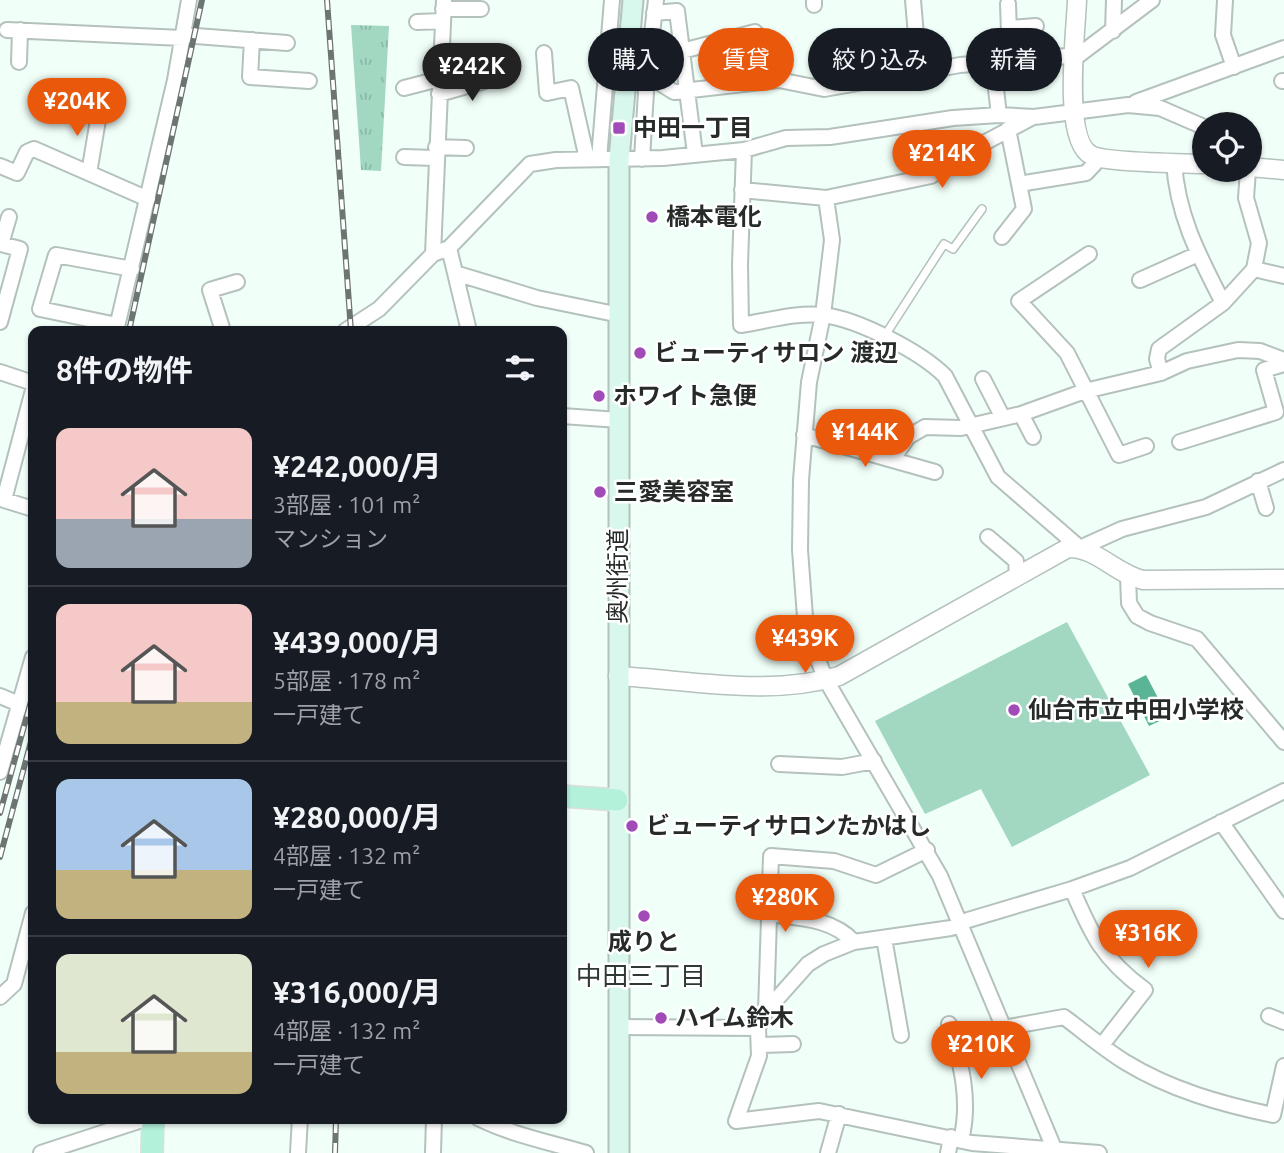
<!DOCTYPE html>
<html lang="ja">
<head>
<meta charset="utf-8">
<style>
	body { margin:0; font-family:Ubuntu,"Noto Sans JP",sans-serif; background:#242831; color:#f1f3f6; height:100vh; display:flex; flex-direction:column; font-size:26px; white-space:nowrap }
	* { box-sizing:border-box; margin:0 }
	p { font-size:23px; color:#9ea1a6 }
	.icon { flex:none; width:38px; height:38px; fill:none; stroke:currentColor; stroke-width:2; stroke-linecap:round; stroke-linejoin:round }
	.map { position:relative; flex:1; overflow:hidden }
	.details { position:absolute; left:28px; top:326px; width:539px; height:798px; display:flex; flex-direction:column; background:#171b24; border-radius:14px; box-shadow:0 2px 5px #0004 }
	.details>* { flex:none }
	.guide { position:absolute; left:588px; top:28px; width:590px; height:63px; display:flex; gap:14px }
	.tools { position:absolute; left:1192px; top:112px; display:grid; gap:14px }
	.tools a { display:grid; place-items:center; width:70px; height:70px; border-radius:50%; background:#171b24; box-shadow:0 2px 5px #0004; font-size:35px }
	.price { position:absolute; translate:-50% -60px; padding:0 16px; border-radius:24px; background:#ea580c; color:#fff; font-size:23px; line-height:46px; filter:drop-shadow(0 2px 4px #0008) }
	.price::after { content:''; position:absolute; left:50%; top:42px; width:21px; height:16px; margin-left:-10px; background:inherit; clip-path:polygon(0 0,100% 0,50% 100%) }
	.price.current { background:#222; color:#fff }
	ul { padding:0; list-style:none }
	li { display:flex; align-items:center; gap:21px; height:175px; padding:0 28px }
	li+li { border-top:2px solid #363941 }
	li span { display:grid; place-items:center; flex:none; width:196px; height:140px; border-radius:14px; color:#555 }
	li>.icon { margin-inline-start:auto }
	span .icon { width:84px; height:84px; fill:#fffc; stroke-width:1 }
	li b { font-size:30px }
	h2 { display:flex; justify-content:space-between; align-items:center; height:84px; padding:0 28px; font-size:30px }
	.pill { padding:0 24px; border-radius:32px; background:#171b24; box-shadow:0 2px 5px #0004; font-size:24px; line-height:63px }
	.pill.current { background:#ea580c; color:#fff }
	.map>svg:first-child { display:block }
	.grass { fill:url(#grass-tufts) }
	.garden { fill:#a2d7c2 }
	.water { fill:#5ab596 }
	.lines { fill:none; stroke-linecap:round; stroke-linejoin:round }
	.service-casing { stroke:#b4c1bc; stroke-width:10 }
	.minor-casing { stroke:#b4c1bc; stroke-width:18 }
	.tertiary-casing { stroke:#b4c1bc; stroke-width:21 }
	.secondary-casing { stroke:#b4c1bc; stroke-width:23 }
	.primary-casing { stroke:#dcdddd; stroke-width:24 }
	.service { stroke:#fff; stroke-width:7 }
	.minor { stroke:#fff; stroke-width:14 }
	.tertiary { stroke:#fff; stroke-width:18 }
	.secondary { stroke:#d9f8ed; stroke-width:19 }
	.primary { stroke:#b3f1da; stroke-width:21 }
	.rail-casing { stroke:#6d7572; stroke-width:6 }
	.rail { stroke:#fff; stroke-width:3.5; stroke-dasharray:10; stroke-linecap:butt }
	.poi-dot { fill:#a04bb8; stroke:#fff; stroke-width:2.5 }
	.labels { text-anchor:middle; stroke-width:5; stroke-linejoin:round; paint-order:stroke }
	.poi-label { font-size:24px; font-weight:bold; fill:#262b29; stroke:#fff; text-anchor:start }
	.street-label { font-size:24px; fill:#262b29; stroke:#fff }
	.neighbourhood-label { font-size:26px; fill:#2e3935; stroke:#fff }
</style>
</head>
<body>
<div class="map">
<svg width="1284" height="1153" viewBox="0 0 1284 1153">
	<defs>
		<pattern id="grass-tufts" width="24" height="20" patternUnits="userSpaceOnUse" patternTransform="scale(1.75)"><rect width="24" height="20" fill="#a2d7c2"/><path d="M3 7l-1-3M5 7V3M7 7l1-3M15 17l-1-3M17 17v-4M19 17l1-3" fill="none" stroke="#8bb9a7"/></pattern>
	</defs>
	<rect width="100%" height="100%" fill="#f1fff9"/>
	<path class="grass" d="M 351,25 L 389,26 L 381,171 L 361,170 Z"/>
	<path class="garden" d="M 1067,622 L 1150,775 L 1012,847 L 981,789 L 925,814 L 875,721 Z"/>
	<path class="water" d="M 1146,675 L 1168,717 L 1149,726 L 1128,684 Z"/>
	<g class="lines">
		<g class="service-casing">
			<path id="service" d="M 884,337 L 944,244 L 953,249 L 982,209"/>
		</g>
		<g class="minor-casing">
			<path id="minor" d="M 814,0 L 814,5
				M 913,0 L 919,71
				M 1225,0 L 1223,35 L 1234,67
				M 1008,4 L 1010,61
				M 443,9 L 481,9
				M 654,13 L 677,11 L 695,154
				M 417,22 L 442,21
				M 1009,28 L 1036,26
				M 7,30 L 182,38
				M 1113,31 L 1114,0
				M 183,35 L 287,43
				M 252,40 L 250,77 L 309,81
				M 682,51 L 755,32
				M 544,53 L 547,93 L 571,88 L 587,159
				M 1075,58 L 1152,0
				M 19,62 L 20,30
				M 993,63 L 999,115
				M 647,75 L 674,92 L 779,80 L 824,89 L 960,65 L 1067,56
				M 1282,81 L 1284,81
				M 404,88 L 439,79
				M 439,94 L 495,78
				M 1136,102 L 1284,48
				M 436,147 L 466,148
				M 744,150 L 740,264 L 741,325 C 767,321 797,312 823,315 C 858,319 921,352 945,376 L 998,477 L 1080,548 L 1122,529 L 1206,507 L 1284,470
				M 404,157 L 435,158
				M 599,159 L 612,0
				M 642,159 L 647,75 L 656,0
				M 1174,162 C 1177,215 1199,256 1223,303
				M 0,166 L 17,173 L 27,152 L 34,149 L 148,199
				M 89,173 L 100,108
				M 1019,184 L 1086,173 L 1100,158
				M 742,190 L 826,198 L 832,240 L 823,315 L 809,382 L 801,480 L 800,550 L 806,630 L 826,680 L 940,876 L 1056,1153
				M 826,198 L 931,176 L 967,152 L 1031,118
				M 1002,237 L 1024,209 L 1008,129
				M 449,248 L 469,331
				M 433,254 L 444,0
				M 1089,254 L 1019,301 L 1067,353 L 1119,455 L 1146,446
				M 1254,269 L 1284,276
				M 455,273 L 537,298 L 620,315
				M 1140,280 L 1198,254
				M 0,322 L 20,249 L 1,244 L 9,217
				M 117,325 L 40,309 L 56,255 L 132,269
				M 116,331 L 175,80 L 189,0
				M 223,331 L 210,290 L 237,282
				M 345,331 L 379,309 L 433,254 L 449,248 L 530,164 L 556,160 L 663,158 L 744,150 L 786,138 L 830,137 L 953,118 L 999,115 L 1034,117 L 1128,105 L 1160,108 L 1204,127
				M 0,372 L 33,383
				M 1161,373 L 1157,359 L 1159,349 L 1223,303 L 1254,269 L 1259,243 L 1246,198 L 1248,170
				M 983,379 L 1003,418
				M 33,390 L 4,500 L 33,509
				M 1021,414 L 1033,437
				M 562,416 L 619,420
				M 804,435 L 935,472
				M 1180,442 L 1276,412 L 1264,370 L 1284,364
				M 893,459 L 908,437 L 925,427 L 961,428 L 1021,414 L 1085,391 L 1161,373 L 1187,361 L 1238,350 L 1260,351 L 1284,360
				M 1258,481 L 1266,508
				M 988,537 L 1016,561 L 1017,575
				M 1128,577 L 1129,603 L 1137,616 L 1150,623 L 1197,639 L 1284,742
				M 0,696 L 33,710
				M 779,764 L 842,767 L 874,761
				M 0,772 L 33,657
				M 1221,822 L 1284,911
				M 1072,889 C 1092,936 1103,959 1145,990 L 1102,1045
				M 768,914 C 799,918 832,918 854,942
				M 884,938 L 901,1035
				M 0,997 L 14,984 L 33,913
				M 766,1011 L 771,856 L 834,861 L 876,875 L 927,850
				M 1269,1016 L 1284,1022
				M 949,1024 C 961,1062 971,1101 961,1140
				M 619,1027 L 758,1028 L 766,1011 L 808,964 L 824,954 L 854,942 L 951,928 L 968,920 L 1072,889 L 1130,868 L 1284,791
				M 758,1028 L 759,1056 L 736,1121 L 819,1111 L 972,1143 L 1099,1153
				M 1003,1028 L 1064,1017 C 1084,1032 1104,1049 1125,1062 C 1171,1090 1221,1104 1273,1115 L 1284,1066
				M 759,1045 L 793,1044
				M 478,1118 C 512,1135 549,1142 586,1153
				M 41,1153 L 148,1118
				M 298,1153 L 300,1118
				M 433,1153 L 434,1118
				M 828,1153 L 839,1114
				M 948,1153 L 951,1137"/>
		</g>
		<g class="tertiary-casing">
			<path id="tertiary" d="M 1077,0 C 1076,31 1062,141 1091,155 C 1106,163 1182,163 1204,164
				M 1250,167 L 1284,170
				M 618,676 C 690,680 768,697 839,676 L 1068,548 C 1096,547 1116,574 1143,580 L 1284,579"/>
		</g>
		<g class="secondary-casing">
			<path id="secondary" d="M 619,1153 L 619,159 L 633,0"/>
		</g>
		<g class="primary-casing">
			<path id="primary" d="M 562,796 L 617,800
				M 152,1153 L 153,1118"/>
		</g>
		<use href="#service" class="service"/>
		<use href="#minor" class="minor"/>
		<use href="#tertiary" class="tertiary"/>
		<use href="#secondary" class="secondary"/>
		<use href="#primary" class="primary"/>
		<g class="rail-casing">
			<path id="rail" d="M 327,0 L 351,331
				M 129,331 L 202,0
				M 0,813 L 33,694
				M 0,857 L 33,734
				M 335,1153 L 336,1118"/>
		</g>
		<use href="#rail" class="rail"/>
	</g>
	<g class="poi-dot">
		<rect x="612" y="121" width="14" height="14" rx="3.5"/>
		<circle cx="652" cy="217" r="7"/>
		<circle cx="640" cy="353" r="7"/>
		<circle cx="599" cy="396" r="7"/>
		<circle cx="600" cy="492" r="7"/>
		<circle cx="1014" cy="710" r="7"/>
		<circle cx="632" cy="826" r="7"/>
		<circle cx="644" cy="916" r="7"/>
		<circle cx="661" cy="1018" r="7"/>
	</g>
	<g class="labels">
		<g class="poi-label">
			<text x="633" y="136">中田一丁目</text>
			<text x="666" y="225">橋本電化</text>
			<text x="654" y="361">ビューティサロン 渡辺</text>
			<text x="613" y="404">ホワイト急便</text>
			<text x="614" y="500">三愛美容室</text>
			<text x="1028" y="718">仙台市立中田小学校</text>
			<text x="646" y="834">ビューティサロンたかはし</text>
			<text x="644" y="950" text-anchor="middle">成りと</text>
			<text x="675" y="1026">ハイム鈴木</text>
		</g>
		<g class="street-label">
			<text transform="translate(618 576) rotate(-90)" y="8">奥州街道</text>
		</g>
		<g class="neighbourhood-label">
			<text x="641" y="985">中田三丁目</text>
		</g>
	</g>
</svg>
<div class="tools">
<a><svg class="icon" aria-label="locate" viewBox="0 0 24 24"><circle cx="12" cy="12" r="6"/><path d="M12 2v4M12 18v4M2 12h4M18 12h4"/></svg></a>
</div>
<b class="price current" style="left:472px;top:103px">¥242K</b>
<b class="price" style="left:77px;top:138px">¥204K</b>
<b class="price" style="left:942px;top:190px">¥214K</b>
<b class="price" style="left:865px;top:469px">¥144K</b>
<b class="price" style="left:805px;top:675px">¥439K</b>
<b class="price" style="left:785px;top:934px">¥280K</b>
<b class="price" style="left:1148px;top:970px">¥316K</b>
<b class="price" style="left:981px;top:1081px">¥210K</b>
<div class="guide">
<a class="pill">購入</a>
<a class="pill current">賃貸</a>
<a class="pill">絞り込み</a>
<a class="pill">新着</a>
</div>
<section class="details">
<h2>8件の物件<svg class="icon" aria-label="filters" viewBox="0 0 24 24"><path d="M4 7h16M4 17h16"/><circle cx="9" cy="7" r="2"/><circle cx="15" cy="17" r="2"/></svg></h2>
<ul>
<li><span style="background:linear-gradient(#f6c9c9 65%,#9aa5b1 0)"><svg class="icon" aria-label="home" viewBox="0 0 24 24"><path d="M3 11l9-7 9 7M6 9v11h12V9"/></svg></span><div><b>¥242,000/月</b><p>3部屋 · 101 m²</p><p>マンション</p></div></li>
<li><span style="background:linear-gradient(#f6c9c9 70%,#c2b280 0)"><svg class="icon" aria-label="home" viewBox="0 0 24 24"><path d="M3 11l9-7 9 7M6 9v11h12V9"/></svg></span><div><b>¥439,000/月</b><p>5部屋 · 178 m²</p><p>一戸建て</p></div></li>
<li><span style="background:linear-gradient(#a9c7e8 65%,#c2b280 0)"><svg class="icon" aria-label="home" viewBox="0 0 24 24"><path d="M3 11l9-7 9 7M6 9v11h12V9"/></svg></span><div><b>¥280,000/月</b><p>4部屋 · 132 m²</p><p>一戸建て</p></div></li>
<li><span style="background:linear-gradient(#dfe7d0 70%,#c2b280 0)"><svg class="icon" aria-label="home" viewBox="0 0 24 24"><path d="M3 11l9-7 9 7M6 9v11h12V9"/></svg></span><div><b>¥316,000/月</b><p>4部屋 · 132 m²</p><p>一戸建て</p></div></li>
</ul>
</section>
</div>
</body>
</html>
